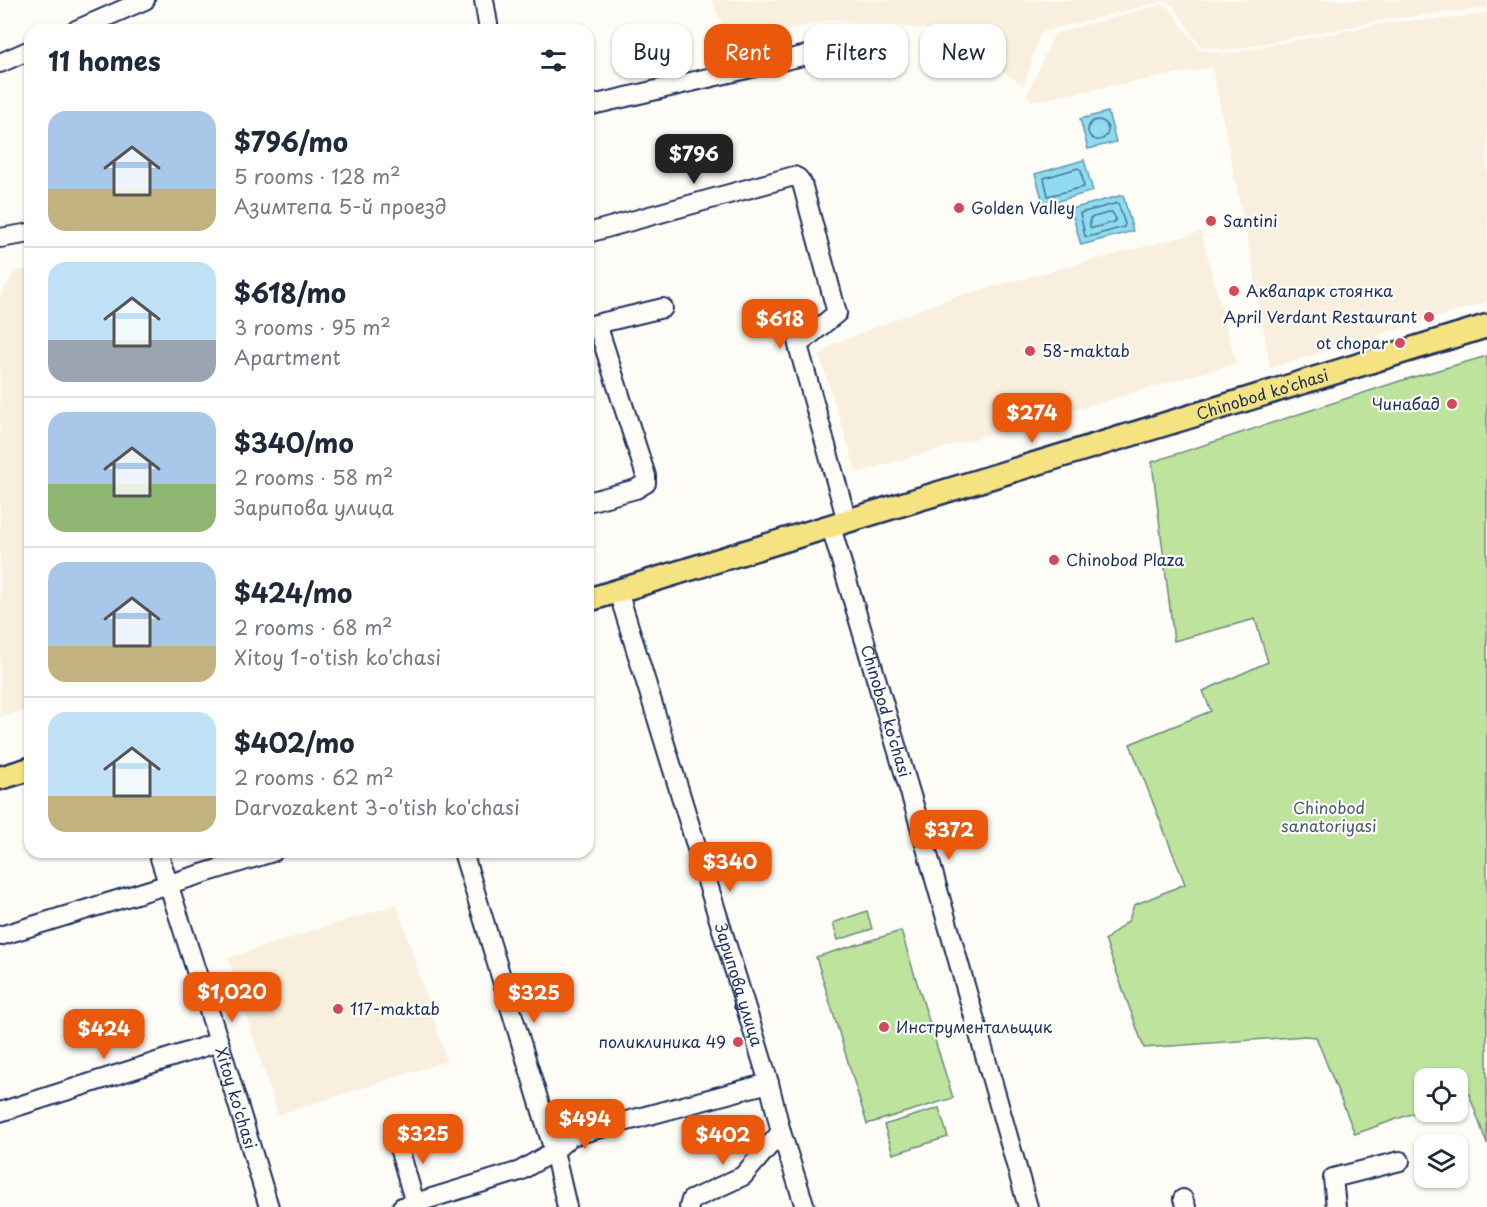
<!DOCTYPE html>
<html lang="en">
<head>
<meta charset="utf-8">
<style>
	body { margin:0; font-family:"Playpen Sans",sans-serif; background:#f2f2f3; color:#1f2937; height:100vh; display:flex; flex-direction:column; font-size:22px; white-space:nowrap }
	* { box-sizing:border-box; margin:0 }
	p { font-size:20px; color:#747a83 }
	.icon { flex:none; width:33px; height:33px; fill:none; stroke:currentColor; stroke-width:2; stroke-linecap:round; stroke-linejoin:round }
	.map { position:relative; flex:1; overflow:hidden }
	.sheet { position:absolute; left:24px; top:24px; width:570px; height:834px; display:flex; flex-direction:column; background:#fff; border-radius:18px; box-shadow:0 2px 4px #0004 }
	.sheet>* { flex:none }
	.hud { position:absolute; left:612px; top:24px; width:570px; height:54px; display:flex; gap:12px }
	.tools { position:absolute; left:1414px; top:1068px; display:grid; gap:12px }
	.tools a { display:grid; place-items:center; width:54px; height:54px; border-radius:12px; background:#fff; box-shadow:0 2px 4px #0004; font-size:30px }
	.price { position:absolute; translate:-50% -51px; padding:0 14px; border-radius:12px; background:#ea580c; color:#fff; font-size:20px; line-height:39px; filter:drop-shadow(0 2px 3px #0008) }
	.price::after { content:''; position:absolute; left:50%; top:36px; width:18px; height:14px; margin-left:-9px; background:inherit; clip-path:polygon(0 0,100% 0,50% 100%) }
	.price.current { background:#222; color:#fff }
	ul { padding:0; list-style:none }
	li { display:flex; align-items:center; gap:18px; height:150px; padding:0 24px }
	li+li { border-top:2px solid #e0e1e3 }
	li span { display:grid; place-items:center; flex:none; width:168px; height:120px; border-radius:18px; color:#555 }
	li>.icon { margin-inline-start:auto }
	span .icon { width:72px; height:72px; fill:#fffc; stroke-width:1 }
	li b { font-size:26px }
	h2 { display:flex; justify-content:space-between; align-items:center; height:72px; padding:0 24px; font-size:26px }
	.pill { padding:0 21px; border-radius:18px; background:#fff; box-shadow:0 2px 4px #0004; font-size:21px; line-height:54px }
	.pill.current { background:#ea580c; color:#fff }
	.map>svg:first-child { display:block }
	.built { fill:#f9efde }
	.green { fill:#bee39d; stroke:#6c897e; stroke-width:1.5 }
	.water { fill:#8fdcee; stroke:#6197b4; stroke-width:1.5 }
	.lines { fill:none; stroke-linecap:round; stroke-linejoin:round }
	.shore { stroke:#497498; stroke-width:1.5 }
	.minor-casing { stroke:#1b2f5e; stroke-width:22 }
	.major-casing { stroke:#1b2f5e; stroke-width:27 }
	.minor { stroke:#fdfcf7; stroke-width:18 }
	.major { stroke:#f5e382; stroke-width:22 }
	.poi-dot { fill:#d1495b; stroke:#fdfcf7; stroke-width:2 }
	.labels { text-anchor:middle; stroke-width:4.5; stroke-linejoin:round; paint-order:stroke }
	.poi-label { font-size:16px; fill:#1b2f5e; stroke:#fdfcf7; text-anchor:start }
	.street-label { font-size:16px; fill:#1b2f5e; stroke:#fdfcf7 }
	.park-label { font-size:16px; fill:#445c6e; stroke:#fdfcf7 }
</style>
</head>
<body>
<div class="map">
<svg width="1487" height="1207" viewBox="0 0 1487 1207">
	<rect width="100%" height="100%" fill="#fdfcf7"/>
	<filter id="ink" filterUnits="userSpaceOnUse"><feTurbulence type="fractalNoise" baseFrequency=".0167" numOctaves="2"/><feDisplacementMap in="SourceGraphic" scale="12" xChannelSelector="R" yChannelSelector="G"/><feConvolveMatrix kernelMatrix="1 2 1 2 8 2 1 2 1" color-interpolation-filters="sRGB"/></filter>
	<g filter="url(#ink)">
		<path class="built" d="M 712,0 L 1487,0 L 1487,8 L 1389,19 L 1226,51 L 1200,46 L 1173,5 L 1165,1 L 1045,31 L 1039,36 L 1024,86 L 947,31 L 832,20 L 730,43 Z
			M 1161,5 L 1169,8 L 1199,49 L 1226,54 L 1390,22 L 1454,18 L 1487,13 L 1487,302 L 1270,368 L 1254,271 L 1212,67 L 1032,101 L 1027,95 L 1055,33 Z
			M 1201,232 L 1236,363 L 857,473 L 820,357 L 833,344 L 953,297 Z
			M 16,270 L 30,270 L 30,723 L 26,710 L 0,717 L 0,296 Z
			M 397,904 L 447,1061 L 278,1115 L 228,958 Z"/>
		<path class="green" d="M 1487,356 L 1487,1144 L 1469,1094 L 1458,1098 L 1458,1078 L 1425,1078 L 1425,1109 L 1355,1134 L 1316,1037 L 1305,1036 L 1144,1048 L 1105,940 L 1129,920 L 1134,905 L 1185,884 L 1130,744 L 1211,711 L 1203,691 L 1268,662 L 1255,619 L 1174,641 L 1152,462 L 1400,381 Z
			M 867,911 L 872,929 L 838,940 L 833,923 Z
			M 901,931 L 953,1098 L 867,1124 L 816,957 Z
			M 939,1108 L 948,1137 L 893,1154 L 884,1125 Z"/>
		<path class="water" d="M 1108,112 L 1116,142 L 1088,149 L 1080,119 Z
			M 1084,160 L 1093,191 L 1044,205 L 1035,174 Z
			M 1123,195 L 1133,231 L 1081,245 L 1071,209 Z"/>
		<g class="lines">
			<path class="shore" d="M1088 130a10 10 0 1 1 20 0a10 10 0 1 1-20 0Z
				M 1078,168 L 1081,170 L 1084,187 L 1048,196 L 1044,178 Z
				M 1118,203 L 1125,224 L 1124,227 L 1088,237 L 1085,236 L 1080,213 Z
				M 1112,212 L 1116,219 L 1114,222 L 1093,228 L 1090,227 L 1090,218 Z"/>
			<g class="minor-casing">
				<g id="minor">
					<path d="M 484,0 L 489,30"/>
					<path d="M 76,30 L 145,0"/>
					<path d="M 0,63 L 30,50"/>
					<path d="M 588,106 L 824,51"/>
					<path d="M 588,233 L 794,176 L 798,178 L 802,183 L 837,313 L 798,345 L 847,521"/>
					<path d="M 0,238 L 30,233"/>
					<path d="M 588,326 L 663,308"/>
					<path d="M 588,502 L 636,489 L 646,483 L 646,476 L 597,324"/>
					<path id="s1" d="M 831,527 L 915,809 L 1028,1207"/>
					<path id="s2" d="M 618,591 L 769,1083 L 781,1132 L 805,1207"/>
					<path id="s3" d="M 158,852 L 219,1042 L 269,1207"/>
					<path d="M 463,852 L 554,1151 L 567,1207"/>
					<path d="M 0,936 L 273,852"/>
					<path d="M 0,1112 L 219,1042"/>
					<path d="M 395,1134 L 416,1207"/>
					<path d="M 1183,1199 L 1186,1207"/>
					<path d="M 402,1207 L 520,1171 L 554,1151 L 571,1136 L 769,1083"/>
					<path d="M 689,1207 L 691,1200 L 743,1176 L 781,1132"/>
					<path d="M 1336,1207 L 1333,1178 L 1400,1161"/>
				</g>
			</g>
			<g class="major-casing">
				<g id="major">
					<path id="s4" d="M 588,600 L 1487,326"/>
					<path d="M 0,778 L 30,769"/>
				</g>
			</g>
			<use href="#minor" class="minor"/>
			<use href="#major" class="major"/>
		</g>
	</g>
	<g class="poi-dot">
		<circle cx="959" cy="208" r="6"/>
		<circle cx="1211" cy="221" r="6"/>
		<circle cx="1234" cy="291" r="6"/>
		<circle cx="1429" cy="317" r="6"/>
		<circle cx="1400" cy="343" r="6"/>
		<circle cx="1030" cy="351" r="6"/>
		<circle cx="1452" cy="404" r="6"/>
		<circle cx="1054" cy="560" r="6"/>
		<circle cx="338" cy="1009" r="6"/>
		<circle cx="884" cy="1027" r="6"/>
		<circle cx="738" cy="1042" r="6"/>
	</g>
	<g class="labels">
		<g class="poi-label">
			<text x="971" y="214">Golden Valley</text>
			<text x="1223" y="227">Santini</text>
			<text x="1246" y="297">Аквапарк стоянка</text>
			<text x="1417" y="323" text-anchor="end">April Verdant Restaurant</text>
			<text x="1388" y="349" text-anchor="end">ot chopar</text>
			<text x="1042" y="357">58-maktab</text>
			<text x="1440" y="410" text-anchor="end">Чинабад</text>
			<text x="1066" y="566">Chinobod Plaza</text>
			<text x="350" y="1015">117-maktab</text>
			<text x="896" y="1033">Инструментальщик</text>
			<text x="726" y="1048" text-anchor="end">поликлиника 49</text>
		</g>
		<g class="street-label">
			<text dy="6" stroke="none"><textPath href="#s4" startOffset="705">Chinobod ko'chasi</textPath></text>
			<text dy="6" stroke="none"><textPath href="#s1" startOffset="192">Chinobod ko'chasi</textPath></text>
			<text dy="6" stroke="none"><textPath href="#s2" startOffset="412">Зарипова улица</textPath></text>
			<text dy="6" stroke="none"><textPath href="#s3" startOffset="258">Xitoy ko'chasi</textPath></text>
		</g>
		<g class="park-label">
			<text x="1329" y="814">Chinobod<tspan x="1329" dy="18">sanatoriyasi</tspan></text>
		</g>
	</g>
</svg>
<div class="tools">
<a><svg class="icon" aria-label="locate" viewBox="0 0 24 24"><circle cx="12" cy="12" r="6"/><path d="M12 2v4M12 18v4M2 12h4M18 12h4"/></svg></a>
<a><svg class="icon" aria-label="layers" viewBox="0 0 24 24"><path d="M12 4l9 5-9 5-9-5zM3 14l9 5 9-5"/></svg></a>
</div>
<b class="price current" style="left:694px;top:185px">$796</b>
<b class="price" style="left:780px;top:350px">$618</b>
<b class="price" style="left:1032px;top:444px">$274</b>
<b class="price" style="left:949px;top:861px">$372</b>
<b class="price" style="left:730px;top:893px">$340</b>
<b class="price" style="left:232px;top:1023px">$1,020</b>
<b class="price" style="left:534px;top:1024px">$325</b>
<b class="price" style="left:104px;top:1060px">$424</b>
<b class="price" style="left:585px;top:1150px">$494</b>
<b class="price" style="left:423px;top:1165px">$325</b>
<b class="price" style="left:723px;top:1166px">$402</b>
<div class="hud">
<a class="pill">Buy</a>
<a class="pill current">Rent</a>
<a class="pill">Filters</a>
<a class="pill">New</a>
</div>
<section class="sheet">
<h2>11 homes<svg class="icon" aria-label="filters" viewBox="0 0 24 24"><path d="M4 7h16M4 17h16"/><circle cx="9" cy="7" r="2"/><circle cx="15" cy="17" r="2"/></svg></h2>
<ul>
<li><span style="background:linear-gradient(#a9c7e8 65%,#c2b280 0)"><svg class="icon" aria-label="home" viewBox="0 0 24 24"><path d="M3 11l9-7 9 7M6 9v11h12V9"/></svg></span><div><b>$796/mo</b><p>5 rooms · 128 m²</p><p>Азимтепа 5-й проезд</p></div></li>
<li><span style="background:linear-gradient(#bfe0f5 65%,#9aa5b1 0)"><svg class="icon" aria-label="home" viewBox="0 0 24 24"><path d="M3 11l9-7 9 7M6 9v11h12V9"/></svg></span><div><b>$618/mo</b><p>3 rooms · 95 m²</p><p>Apartment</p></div></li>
<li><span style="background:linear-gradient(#a9c7e8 60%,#8fb573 0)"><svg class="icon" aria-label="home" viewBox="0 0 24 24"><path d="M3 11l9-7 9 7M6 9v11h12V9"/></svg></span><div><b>$340/mo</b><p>2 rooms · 58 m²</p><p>Зарипова улица</p></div></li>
<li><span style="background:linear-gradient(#a9c7e8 70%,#c2b280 0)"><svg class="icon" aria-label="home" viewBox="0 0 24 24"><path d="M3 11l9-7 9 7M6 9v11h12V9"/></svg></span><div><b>$424/mo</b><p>2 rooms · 68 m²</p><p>Xitoy 1-o'tish ko'chasi</p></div></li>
<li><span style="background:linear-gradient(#bfe0f5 70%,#c2b280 0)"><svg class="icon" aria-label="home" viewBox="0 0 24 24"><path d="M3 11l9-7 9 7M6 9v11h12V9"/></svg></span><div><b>$402/mo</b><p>2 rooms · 62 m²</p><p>Darvozakent 3-o'tish ko'chasi</p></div></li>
</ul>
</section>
</div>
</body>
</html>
